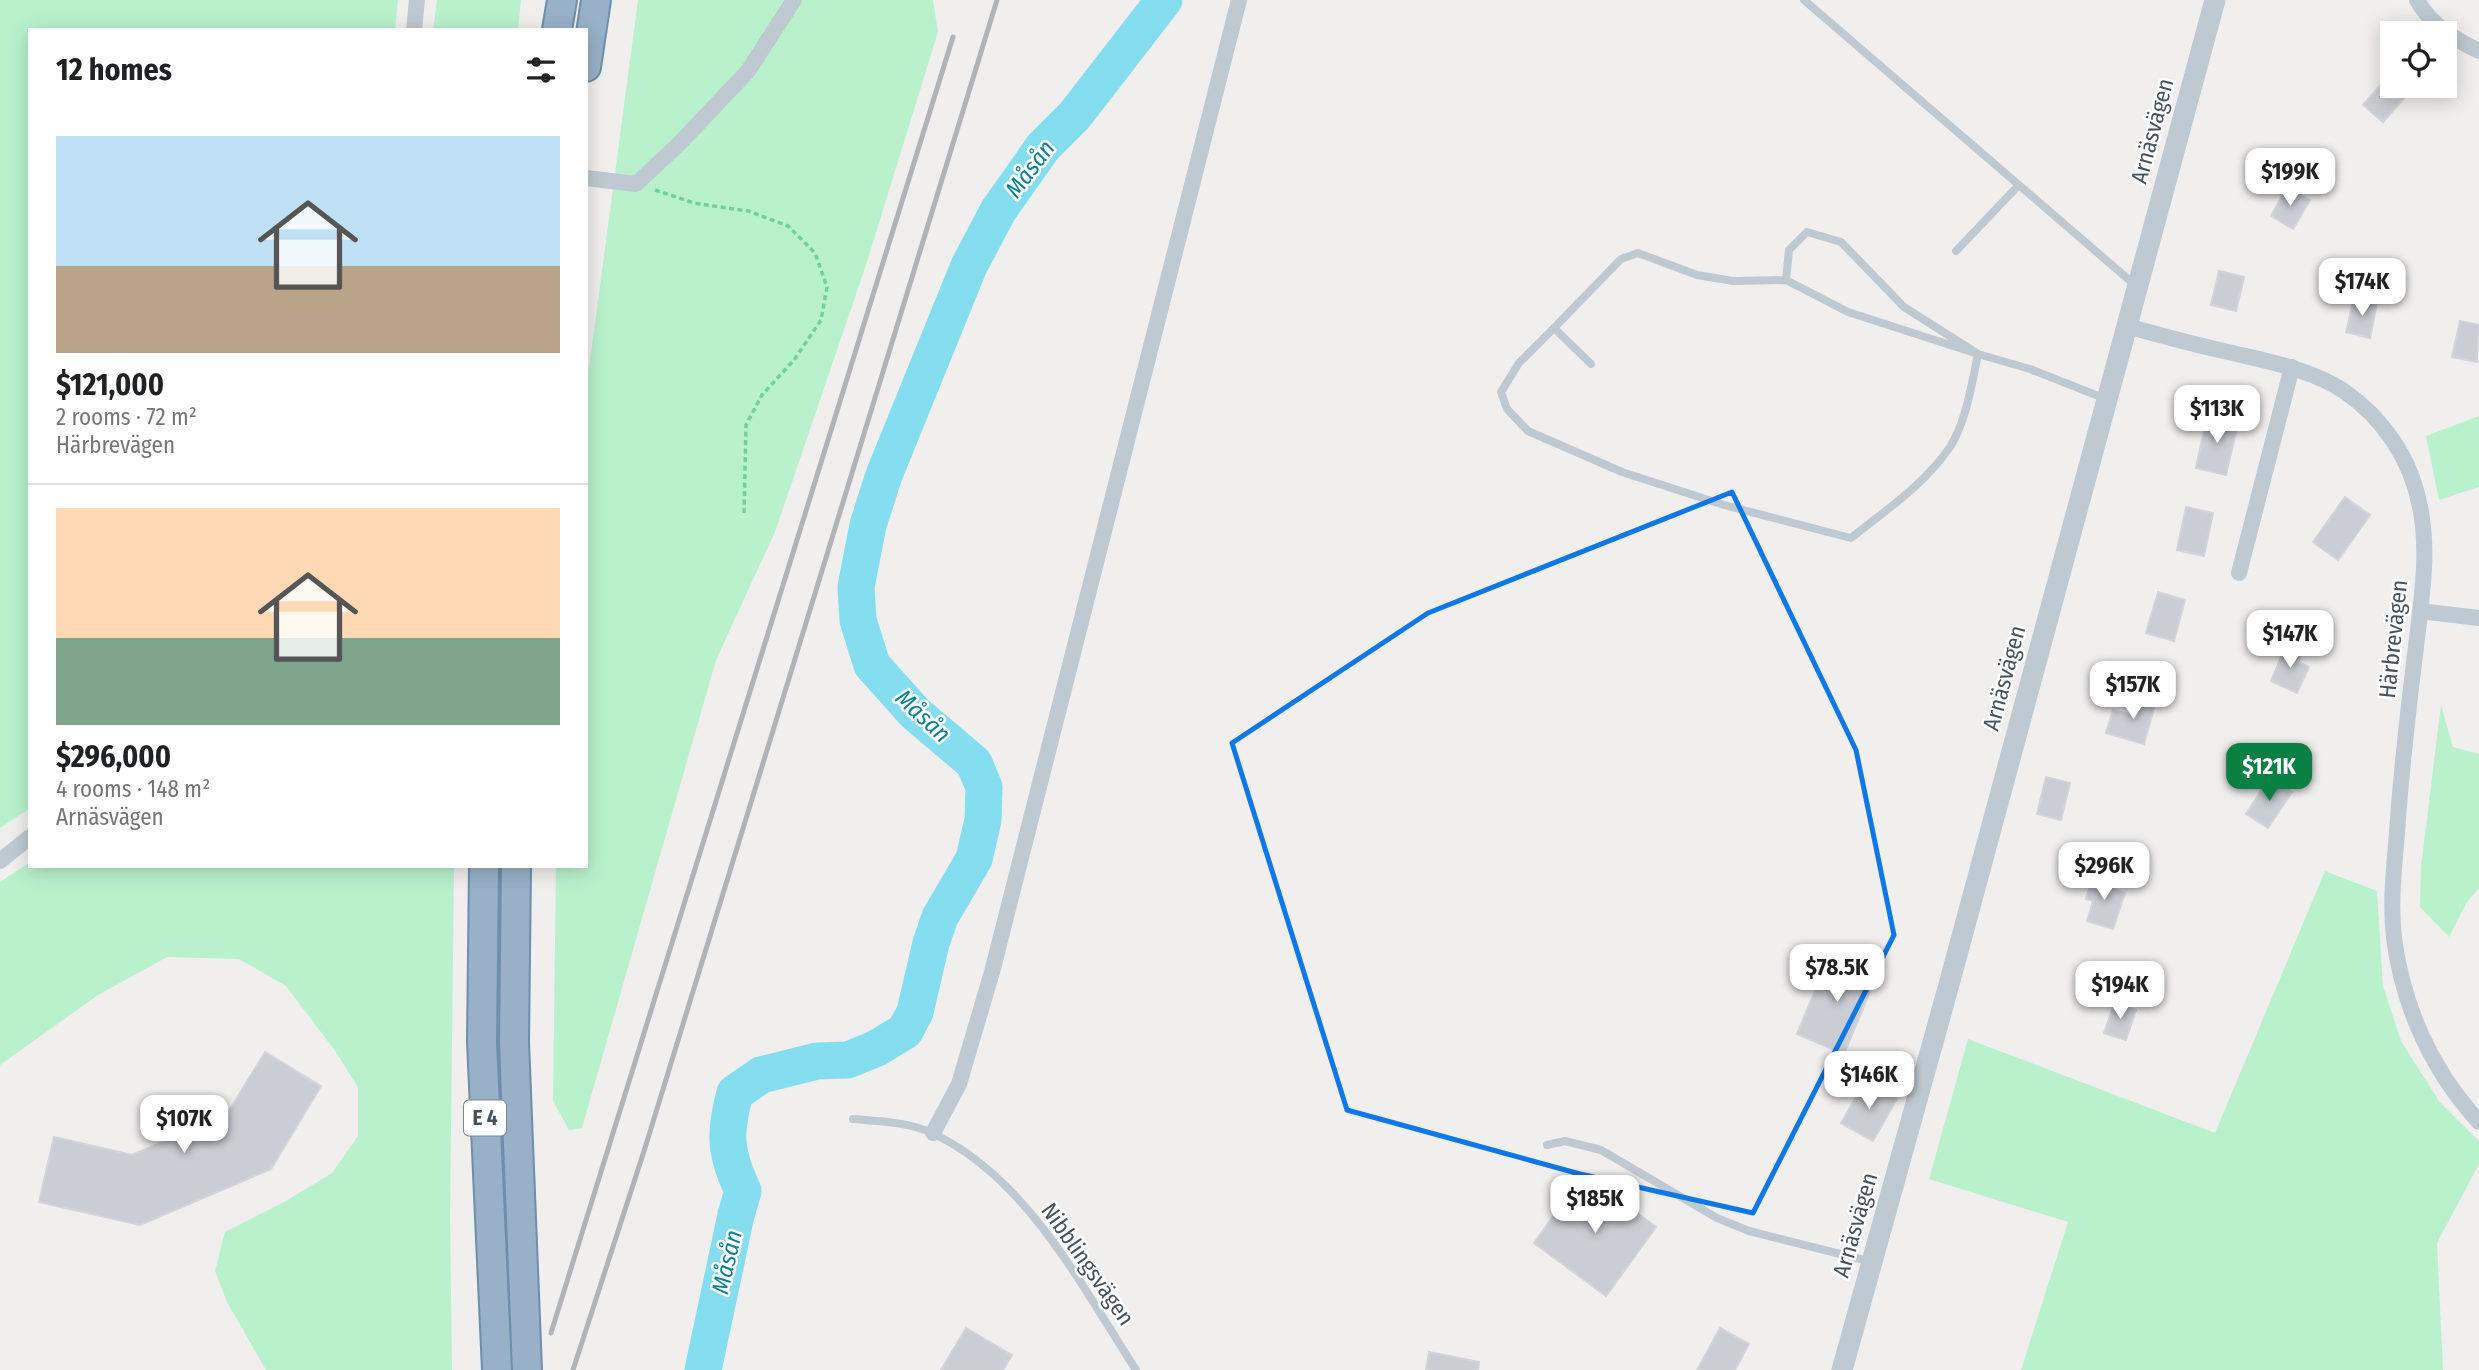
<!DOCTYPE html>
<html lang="en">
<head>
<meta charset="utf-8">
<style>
	body { margin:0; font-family:"Fira Sans Condensed",sans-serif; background:#f6f6f6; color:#202124; height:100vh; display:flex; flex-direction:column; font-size:26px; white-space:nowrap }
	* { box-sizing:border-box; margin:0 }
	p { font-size:23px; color:#757577 }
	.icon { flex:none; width:38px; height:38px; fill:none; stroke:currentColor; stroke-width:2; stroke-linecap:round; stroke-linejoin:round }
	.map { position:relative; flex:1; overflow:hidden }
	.panel { position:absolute; left:28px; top:28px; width:560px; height:840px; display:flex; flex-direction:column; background:#fff; border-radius:0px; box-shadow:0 4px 18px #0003 }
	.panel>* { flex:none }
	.tools { position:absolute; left:2380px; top:21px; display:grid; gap:14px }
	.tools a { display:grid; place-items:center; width:77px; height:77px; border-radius:0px; background:#fff; box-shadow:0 4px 18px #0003; font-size:35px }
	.price { position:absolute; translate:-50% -60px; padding:0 16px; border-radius:14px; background:#fff; color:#222; font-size:23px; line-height:46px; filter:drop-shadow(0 2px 4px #0008) }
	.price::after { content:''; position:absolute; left:50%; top:42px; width:21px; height:16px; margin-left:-10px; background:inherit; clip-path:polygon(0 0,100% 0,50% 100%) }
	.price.current { background:#0b8043; color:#fff }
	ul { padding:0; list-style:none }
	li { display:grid; align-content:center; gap:14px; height:371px; padding:0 28px }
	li+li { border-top:2px solid #e0e0e0 }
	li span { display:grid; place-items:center; height:217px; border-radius:0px; color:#555 }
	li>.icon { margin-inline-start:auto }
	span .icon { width:126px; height:126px; fill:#fffc; stroke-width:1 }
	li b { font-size:30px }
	h2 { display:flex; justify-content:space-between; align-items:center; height:84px; padding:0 28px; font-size:30px }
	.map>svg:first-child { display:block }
	.green { fill:#b9f1cd }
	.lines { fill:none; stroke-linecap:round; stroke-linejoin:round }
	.river { stroke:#84def0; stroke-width:37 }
	.building { fill:#cacdd3; stroke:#d2d4da; stroke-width:2 }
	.trunk-casing { stroke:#6e8eab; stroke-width:32 }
	.path { stroke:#70d19d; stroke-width:3.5; stroke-dasharray:5 3.5; stroke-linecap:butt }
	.service { stroke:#bec9d1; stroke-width:8 }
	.minor { stroke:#bec9d1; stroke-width:16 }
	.tertiary { stroke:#bec9d1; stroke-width:21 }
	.trunk { stroke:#98b1c8; stroke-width:28 }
	.rail { stroke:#b0b4b9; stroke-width:5 }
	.marked { fill:none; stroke:#0f78e9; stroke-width:5; stroke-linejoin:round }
	.labels { text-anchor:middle; stroke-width:5; stroke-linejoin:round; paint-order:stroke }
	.shield { fill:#fff; stroke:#7d868d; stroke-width:2 }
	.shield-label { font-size:21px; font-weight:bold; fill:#45525c }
	.street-label { font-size:23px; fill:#45525c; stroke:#fff }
	.water-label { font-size:24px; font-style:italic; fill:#078098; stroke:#fff }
</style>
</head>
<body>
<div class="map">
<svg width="2479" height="1370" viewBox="0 0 2479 1370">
	<rect width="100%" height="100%" fill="#f1eeee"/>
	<path class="green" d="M 0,0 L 398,0 L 395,30 L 30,30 L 30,808 L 0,828 Z
		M 437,0 L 521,0 L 518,30 L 433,30 Z
		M 638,0 L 933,0 L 938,32 L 866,265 L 775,532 L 716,660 L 582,1128 L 569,1130 L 553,1101 L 556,866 L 586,866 L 586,391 Z
		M 2479,416 L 2479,487 L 2439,500 L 2426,436 Z
		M 2441,705 L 2453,747 L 2479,754 L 2479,888 L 2467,902 L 2449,937 L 2420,907 L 2421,867 Z
		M 30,862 L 30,866 L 454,866 L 450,1217 L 452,1370 L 266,1370 L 227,1302 L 215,1271 L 225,1232 L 286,1201 L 332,1173 L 358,1136 L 358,1087 L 333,1048 L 286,986 L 239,959 L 167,957 L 98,995 L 0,1065 L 0,882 Z
		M 2325,871 L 2377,891 L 2383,986 L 2401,1041 L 2439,1101 L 2479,1141 L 2479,1164 L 2437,1243 L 2443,1370 L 2021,1370 L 2068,1222 L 1929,1179 L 1968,1039 L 2215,1133 Z"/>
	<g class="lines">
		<path class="river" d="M 703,1370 L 736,1215 L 743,1191 C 725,1153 724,1133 735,1093 L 761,1075 L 817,1061 L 848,1060 L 877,1048 L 905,1031 L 915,1012 L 931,943 L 940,917 L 974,859 L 983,820 L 984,787 L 974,763 L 915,713 L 872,665 L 858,620 L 856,587 L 868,525 L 884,475 L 969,266 L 998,211 L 1043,147 L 1075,115 L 1164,0"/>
	</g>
	<path class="building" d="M 2384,81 L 2404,98 L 2383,122 L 2363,105 Z
		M 2287,187 L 2310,200 L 2293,229 L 2271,216 Z
		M 2219,271 L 2244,277 L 2236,311 L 2211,305 Z
		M 2354,298 L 2377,303 L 2370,338 L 2346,332 Z
		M 2460,321 L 2479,325 L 2477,362 L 2452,357 Z
		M 2207,416 L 2238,423 L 2226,475 L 2196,468 Z
		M 2345,497 L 2370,515 L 2338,560 L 2313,542 Z
		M 2186,507 L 2213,513 L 2204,556 L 2177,550 Z
		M 2158,592 L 2185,600 L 2174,641 L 2146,633 Z
		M 2286,645 L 2302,653 L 2298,662 L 2309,667 L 2297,693 L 2271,681 Z
		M 2135,694 L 2156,701 L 2144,744 L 2106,733 L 2113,710 L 2129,714 Z
		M 2046,777 L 2070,783 L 2061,820 L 2037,814 Z
		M 2270,777 L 2292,792 L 2268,828 L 2246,814 Z
		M 2093,875 L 2116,883 L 2114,889 L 2125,893 L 2113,929 L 2087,921 L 2093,901 L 2086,899 Z
		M 1830,955 L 1877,975 L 1844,1054 L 1797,1034 Z
		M 2115,1002 L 2136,1010 L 2126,1040 L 2104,1033 Z
		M 265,1052 L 321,1086 L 271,1169 L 140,1225 L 39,1202 L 54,1137 L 132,1155 L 227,1114 Z
		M 1865,1081 L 1897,1099 L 1873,1141 L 1841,1123 Z
		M 1584,1174 L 1656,1227 L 1606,1296 L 1534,1243 Z
		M 966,1328 L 1012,1355 L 1003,1370 L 941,1370 Z
		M 1720,1328 L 1749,1344 L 1735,1370 L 1697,1370 Z
		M 1429,1352 L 1479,1362 L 1478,1370 L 1426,1370 Z"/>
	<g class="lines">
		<g class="trunk-casing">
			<path id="trunk" d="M 557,30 L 562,0
				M 586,67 L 596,0
				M 484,866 L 482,1042 L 497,1370
				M 516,866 L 514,1042 L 527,1370"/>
		</g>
		<path class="path" d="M 655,190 L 694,203 L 748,211 L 788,226 L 815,253 L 827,287 L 821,320 L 794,360 L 762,395 L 746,425 L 744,516"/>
		<path class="service" d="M 1804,0 L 2135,285
			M 1956,251 L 2018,186
			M 1554,328 L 1519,363 L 1501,392 L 1507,409 L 1528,431 L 1622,472 L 1724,505 L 1851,538 C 1886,510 1924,485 1950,447 C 1966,422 1972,383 1978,354 L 1848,312 L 1786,280 L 1789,250 L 1807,232 L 1841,242 L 1904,307 L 1978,354 L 2030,369 L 2106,399
			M 1591,364 L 1554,328 L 1621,259 L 1638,253 L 1697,275 L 1733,281 L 1786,280
			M 853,1119 C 878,1121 909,1122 932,1133 C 1027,1177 1082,1287 1136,1370
			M 1547,1145 L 1565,1141 L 1601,1150 L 1717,1218 L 1749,1231 L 1872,1262"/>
		<path class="minor" d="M 2417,0 C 2431,25 2454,39 2479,51
			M 414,30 L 417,0
			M 586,178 L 636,184 L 679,144 L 748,71 L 794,0
			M 2127,326 C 2159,335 2192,344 2224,351 C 2265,361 2309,368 2344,391 C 2384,419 2411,459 2420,507 C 2429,549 2422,596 2417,638 C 2409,703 2401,768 2397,833 C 2394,868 2390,903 2394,938 C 2403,1007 2432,1071 2479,1122
			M 2239,573 L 2292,367
			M 2420,611 L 2479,618
			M 0,861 L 30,837
			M 933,1133 L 959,1084 L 992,972 L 1239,0"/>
		<path class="tertiary" d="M 1842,1370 L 1948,988 L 2215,0"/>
		<use href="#trunk" class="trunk"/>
		<path class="rail" d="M 551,1333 L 953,37
			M 573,1370 L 645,1148 L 997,0"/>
	</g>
	<path class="marked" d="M 1732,492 L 1856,750 L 1894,935 L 1753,1213 L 1580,1174 L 1347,1110 L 1232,743 L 1428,613 Z"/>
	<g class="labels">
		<rect class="shield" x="464" y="1100.5" width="42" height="35" rx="5"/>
		<g class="shield-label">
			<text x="485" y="1125">E 4</text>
		</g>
		<g class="street-label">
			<text transform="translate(2152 131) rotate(-75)" y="8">Arnäsvägen</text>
			<text transform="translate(2393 639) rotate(-84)" y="8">Härbrevägen</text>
			<text transform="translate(2004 678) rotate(-75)" y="8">Arnäsvägen</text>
			<text transform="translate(1855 1225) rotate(-74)" y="8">Arnäsvägen</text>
			<text transform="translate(1088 1264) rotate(55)" y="8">Nibblingsvägen</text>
		</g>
		<g class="water-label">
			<text transform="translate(1030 169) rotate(-53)" y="8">Måsån</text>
			<text transform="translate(923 716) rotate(43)" y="8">Måsån</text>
			<text transform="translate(727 1262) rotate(-77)" y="8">Måsån</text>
		</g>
	</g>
</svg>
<div class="tools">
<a><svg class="icon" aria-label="locate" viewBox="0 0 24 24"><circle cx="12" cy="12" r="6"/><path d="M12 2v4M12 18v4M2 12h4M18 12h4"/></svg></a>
</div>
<b class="price" style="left:2290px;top:208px">$199K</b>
<b class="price" style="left:2362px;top:318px">$174K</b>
<b class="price" style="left:2217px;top:445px">$113K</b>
<b class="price" style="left:2290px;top:670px">$147K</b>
<b class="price" style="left:2133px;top:721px">$157K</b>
<b class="price current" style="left:2269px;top:803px">$121K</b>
<b class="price" style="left:2104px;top:902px">$296K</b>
<b class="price" style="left:1837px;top:1004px">$78.5K</b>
<b class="price" style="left:2120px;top:1021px">$194K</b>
<b class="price" style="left:1869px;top:1111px">$146K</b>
<b class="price" style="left:184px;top:1155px">$107K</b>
<b class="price" style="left:1595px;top:1235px">$185K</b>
<section class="panel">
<h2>12 homes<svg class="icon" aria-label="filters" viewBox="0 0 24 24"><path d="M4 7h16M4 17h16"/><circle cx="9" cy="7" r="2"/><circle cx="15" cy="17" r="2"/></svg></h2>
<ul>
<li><span style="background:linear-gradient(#bfe0f5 60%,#b9a48a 0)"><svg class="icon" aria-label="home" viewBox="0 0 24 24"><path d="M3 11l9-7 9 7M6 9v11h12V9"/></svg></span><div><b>$121,000</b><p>2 rooms · 72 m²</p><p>Härbrevägen</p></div></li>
<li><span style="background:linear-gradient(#ffd9b3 60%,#7fa58c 0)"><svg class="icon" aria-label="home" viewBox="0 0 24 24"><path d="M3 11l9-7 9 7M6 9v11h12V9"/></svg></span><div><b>$296,000</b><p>4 rooms · 148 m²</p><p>Arnäsvägen</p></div></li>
</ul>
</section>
</div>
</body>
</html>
